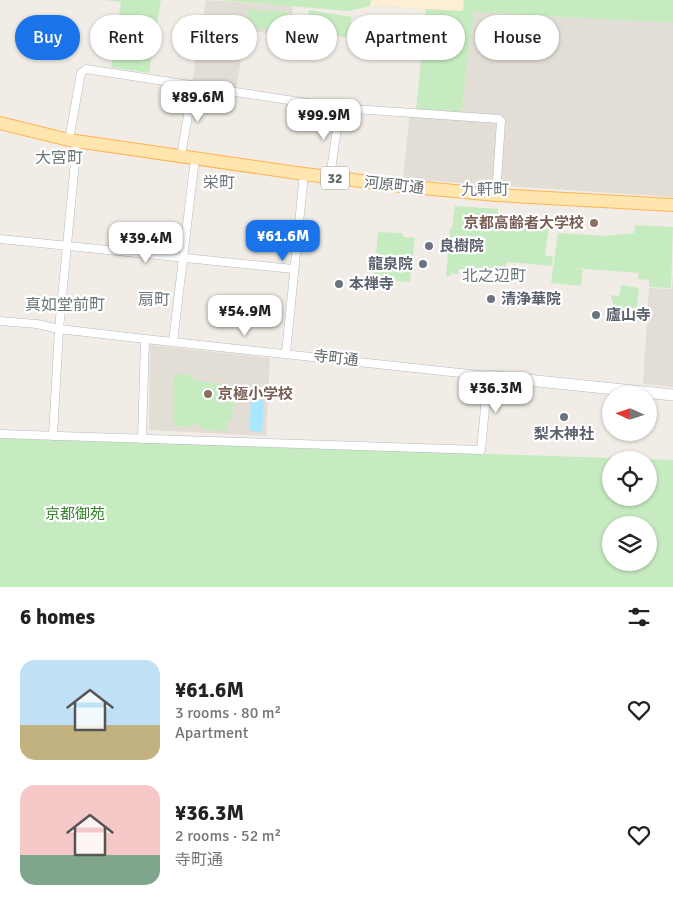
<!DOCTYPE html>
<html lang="en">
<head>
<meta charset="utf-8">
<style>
	body { margin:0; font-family:Signika,"Noto Sans JP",sans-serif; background:#f6f6f6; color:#222; height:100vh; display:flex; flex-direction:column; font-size:19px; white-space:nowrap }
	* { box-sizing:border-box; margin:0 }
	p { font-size:16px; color:#767676 }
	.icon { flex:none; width:28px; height:28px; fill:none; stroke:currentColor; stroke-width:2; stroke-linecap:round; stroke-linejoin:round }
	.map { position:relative; height:587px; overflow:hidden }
	.sheet { display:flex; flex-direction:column; background:#fff; flex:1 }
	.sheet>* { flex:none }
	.top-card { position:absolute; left:15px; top:15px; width:644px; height:45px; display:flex; gap:10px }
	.needle { width:32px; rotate:273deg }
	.fabs { position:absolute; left:602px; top:386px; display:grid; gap:10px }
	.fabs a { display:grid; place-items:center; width:55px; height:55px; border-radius:50%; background:#fff; box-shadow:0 1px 4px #0004; font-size:25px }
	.price { position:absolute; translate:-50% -42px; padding:0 11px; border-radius:10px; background:#fff; color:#222; font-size:16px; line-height:32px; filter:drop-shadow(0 1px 2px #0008) }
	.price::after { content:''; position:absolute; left:50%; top:30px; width:15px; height:11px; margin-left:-8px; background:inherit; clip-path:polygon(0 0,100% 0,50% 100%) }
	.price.current { background:#1a73e8; color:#fff }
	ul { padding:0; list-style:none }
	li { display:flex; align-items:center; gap:15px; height:125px; padding:0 20px }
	li span { display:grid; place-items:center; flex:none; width:140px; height:100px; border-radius:15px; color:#555 }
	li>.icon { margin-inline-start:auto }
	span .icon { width:60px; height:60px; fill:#fffc; stroke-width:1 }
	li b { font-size:21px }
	h2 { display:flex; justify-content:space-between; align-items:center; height:60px; padding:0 20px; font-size:21px }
	.pill { padding:0 18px; border-radius:22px; background:#fff; box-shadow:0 1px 4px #0004; font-size:18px; line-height:45px }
	.pill.current { background:#1a73e8; color:#fff }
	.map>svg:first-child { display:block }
	.education { fill:#e2ddd5 }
	.green { fill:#c7ebc1; fill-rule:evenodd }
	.sand { fill:#feeed5 }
	.water { fill:#a9e7ff }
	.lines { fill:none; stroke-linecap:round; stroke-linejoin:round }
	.street-casing { stroke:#b7babe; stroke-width:9 }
	.secondary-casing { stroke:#b5bbbf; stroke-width:12 }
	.primary-casing { stroke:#ffb352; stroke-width:14 }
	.street { stroke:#fff; stroke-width:8 }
	.secondary { stroke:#fff; stroke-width:11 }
	.primary { stroke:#ffe5ae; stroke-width:12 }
	.education-dot { fill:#8d6e63; stroke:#fff; stroke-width:2 }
	.worship-dot { fill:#6b7280; stroke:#fff; stroke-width:2 }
	.labels { text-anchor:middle; stroke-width:4.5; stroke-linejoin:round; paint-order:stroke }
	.shield { fill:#fff; stroke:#8e9295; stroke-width:1 }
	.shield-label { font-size:14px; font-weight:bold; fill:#5e6468 }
	.street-label { font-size:15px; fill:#5e6468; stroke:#fff }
	.education-label { font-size:15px; font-weight:bold; fill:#785e54; stroke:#fff; text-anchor:end }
	.worship-label { font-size:15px; font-weight:bold; fill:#5b616d; stroke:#fff; text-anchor:start }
	.park-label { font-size:15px; fill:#35812a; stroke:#fff }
	.neighbourhood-label { font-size:16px; fill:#6e767a; stroke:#fff }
</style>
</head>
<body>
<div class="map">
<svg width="673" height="587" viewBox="0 0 673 587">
	<rect width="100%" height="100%" fill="#f1ede6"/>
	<path class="education" d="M 206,0 L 293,6 L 290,37 L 246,30 L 236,89 L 192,81 Z
		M 474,12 L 673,23 L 673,197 L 403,179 L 410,110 L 461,114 Z
		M 673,272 L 673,387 L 643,384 L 649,288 L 672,289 Z
		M 150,345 L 270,358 L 266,436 L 149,430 Z"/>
	<path class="green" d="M 105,0 L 161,0 L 149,73 L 111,67 L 121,2 Z
		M 218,0 L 673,0 L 673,23 L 474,12 L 461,114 L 416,110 L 426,9 L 370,6 L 348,11 Z
		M 248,9 L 287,12 L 285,31 L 247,28 Z
		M 309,10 L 352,17 L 348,38 L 305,30 Z
		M 455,206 L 498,209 L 497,220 L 549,227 L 545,255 L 553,257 L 552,266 L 507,262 L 506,268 L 494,267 L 493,272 L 459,269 L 458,274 L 451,273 L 450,276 L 446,276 L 450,229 L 452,229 Z
		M 635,225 L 673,227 L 671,288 L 649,287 L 649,280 L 638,279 L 639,273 L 572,268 L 583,270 L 581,286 L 551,283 L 558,233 L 605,236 L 634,233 Z
		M 378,232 L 402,233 L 404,237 L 415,238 L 410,282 L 374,279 Z
		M 621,285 L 639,288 L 635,320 L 607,316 L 608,311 L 612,311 L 613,300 L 611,299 L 611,295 L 619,296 Z
		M 174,374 L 190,375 L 197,381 L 228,385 L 228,389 L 234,394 L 232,420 L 227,421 L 227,431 L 207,430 L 199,426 L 199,424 L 193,424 L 192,427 L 173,426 Z
		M 0,438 L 673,460 L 673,587 L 0,587 ZM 611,460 L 649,460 L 649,498 L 611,498 ZM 611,525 L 649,525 L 649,562 L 611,562 Z"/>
	<path class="sand" d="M 371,0 L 464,0 L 463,11 L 370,6 Z
		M 231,16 L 243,18 L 241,30 L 229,29 Z"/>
	<path class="water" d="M 251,399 L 264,400 L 262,432 L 249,431 Z"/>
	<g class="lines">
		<g class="street-casing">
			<path id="street" d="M 69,140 L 81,73 L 86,69 L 340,108 L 499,119 L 501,121 L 496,195
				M 181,156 L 193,86
				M 330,177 L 340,108
				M 0,239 L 293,269
				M 0,321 L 37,324 L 59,329 L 145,339 L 488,376 L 481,450 L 0,434
				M 173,342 L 195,158
				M 286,353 L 304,174
				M 53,436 L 59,329 L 77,141
				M 142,439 L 145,339"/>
		</g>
		<g class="secondary-casing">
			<path id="secondary" d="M 488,376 L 673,395"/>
		</g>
		<g class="primary-casing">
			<path id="primary" d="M 0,123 L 69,140 L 304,174 L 402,186 L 496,195 L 673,205"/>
		</g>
		<use href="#street" class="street"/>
		<use href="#secondary" class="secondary"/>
		<use href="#primary" class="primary"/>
	</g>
	<g class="education-dot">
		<circle cx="594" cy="223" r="5"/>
		<circle cx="208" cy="394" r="5"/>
	</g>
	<g class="worship-dot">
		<circle cx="429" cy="246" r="5"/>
		<circle cx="423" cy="264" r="5"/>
		<circle cx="339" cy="284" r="5"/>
		<circle cx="491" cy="299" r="5"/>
		<circle cx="596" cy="315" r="5"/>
		<circle cx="564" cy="417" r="5"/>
	</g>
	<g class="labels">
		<rect class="shield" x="321" y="166.5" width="28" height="23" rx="4"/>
		<g class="shield-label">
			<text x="335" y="183">32</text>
		</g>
		<g class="street-label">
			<text transform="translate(394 185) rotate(6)" y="5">河原町通</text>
			<text transform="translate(336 358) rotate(6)" y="5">寺町通</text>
		</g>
		<g class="education-label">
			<text x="584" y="228">京都高齢者大学校</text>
			<text x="218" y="399" text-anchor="start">京極小学校</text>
		</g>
		<g class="worship-label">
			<text x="439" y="251">良樹院</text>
			<text x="413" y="269" text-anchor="end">龍泉院</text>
			<text x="349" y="289">本禅寺</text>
			<text x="501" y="304">清浄華院</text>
			<text x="606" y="320">廬山寺</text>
			<text x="564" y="439" text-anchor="middle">梨木神社</text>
		</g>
		<g class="park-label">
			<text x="75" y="519">京都御苑</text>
		</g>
		<g class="neighbourhood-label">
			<text x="59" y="163">大宮町</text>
			<text x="219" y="188">栄町</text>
			<text x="485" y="195">九軒町</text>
			<text x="494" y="281">北之辺町</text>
			<text x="154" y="305">扇町</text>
			<text x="65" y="310">真如堂前町</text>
		</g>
	</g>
</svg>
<div class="fabs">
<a><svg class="needle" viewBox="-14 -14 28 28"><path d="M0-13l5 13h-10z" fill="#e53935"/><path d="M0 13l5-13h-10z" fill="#767676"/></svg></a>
<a><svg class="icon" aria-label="locate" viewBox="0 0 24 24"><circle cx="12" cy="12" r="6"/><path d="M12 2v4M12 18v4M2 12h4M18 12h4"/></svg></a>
<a><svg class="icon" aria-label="layers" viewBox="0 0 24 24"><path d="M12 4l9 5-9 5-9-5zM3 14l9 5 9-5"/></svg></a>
</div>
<b class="price" style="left:198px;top:123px">¥89.6M</b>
<b class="price" style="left:324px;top:141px">¥99.9M</b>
<b class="price current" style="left:283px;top:262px">¥61.6M</b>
<b class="price" style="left:146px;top:264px">¥39.4M</b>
<b class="price" style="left:245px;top:337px">¥54.9M</b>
<b class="price" style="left:496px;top:414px">¥36.3M</b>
<div class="top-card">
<a class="pill current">Buy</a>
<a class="pill">Rent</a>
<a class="pill">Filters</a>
<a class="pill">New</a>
<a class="pill">Apartment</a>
<a class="pill">House</a>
</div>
</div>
<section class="sheet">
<h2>6 homes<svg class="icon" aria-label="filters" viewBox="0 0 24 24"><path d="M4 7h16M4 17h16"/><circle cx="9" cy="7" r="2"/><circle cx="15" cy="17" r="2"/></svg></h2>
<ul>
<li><span style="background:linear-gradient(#bfe0f5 65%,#c2b280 0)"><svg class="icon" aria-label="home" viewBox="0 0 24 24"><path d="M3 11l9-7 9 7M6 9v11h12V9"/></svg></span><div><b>¥61.6M</b><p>3 rooms · 80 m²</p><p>Apartment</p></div><svg class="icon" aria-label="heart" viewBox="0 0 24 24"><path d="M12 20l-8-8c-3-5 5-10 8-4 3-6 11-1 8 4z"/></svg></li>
<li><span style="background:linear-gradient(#f6c9c9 70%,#7fa58c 0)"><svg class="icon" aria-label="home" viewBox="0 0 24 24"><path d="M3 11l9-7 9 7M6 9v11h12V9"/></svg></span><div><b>¥36.3M</b><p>2 rooms · 52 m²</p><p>寺町通</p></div><svg class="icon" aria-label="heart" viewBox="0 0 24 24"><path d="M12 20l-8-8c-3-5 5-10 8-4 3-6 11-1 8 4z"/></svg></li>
</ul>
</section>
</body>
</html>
